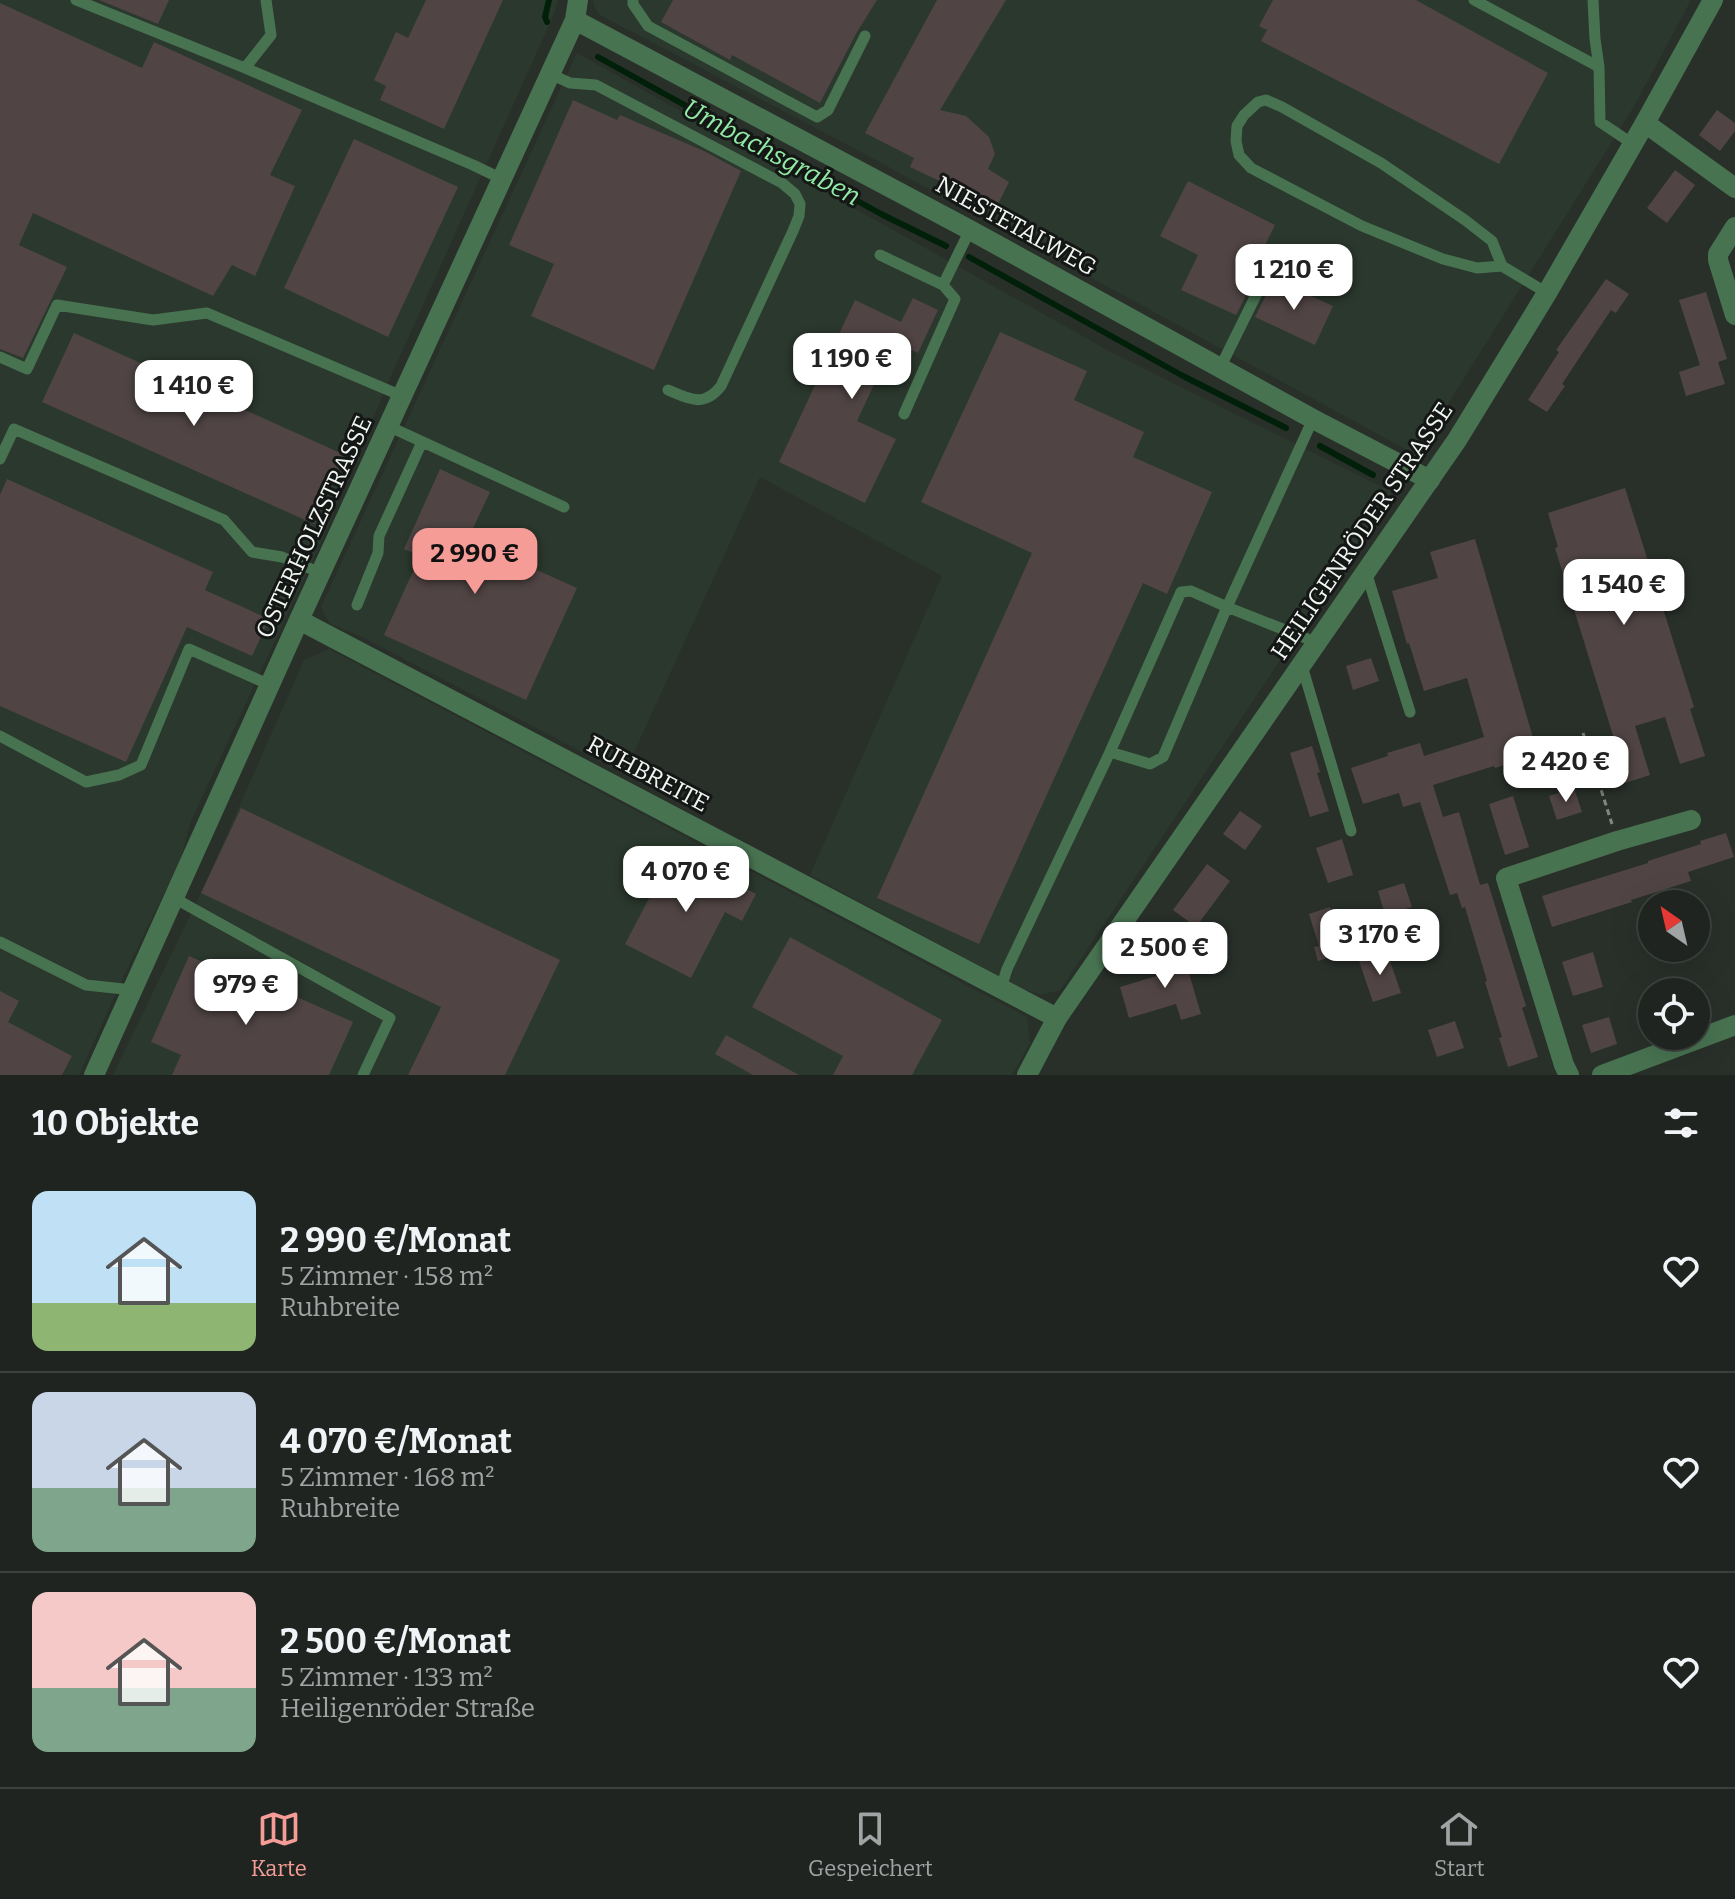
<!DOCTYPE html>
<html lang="de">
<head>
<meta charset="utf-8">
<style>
	body { margin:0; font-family:Bitter,serif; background:#272c29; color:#f1f3f6; height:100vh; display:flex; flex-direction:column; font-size:30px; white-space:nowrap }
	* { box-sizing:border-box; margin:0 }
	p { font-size:26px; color:#a1a4a5 }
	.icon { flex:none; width:44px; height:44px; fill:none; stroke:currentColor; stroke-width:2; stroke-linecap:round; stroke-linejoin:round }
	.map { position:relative; height:1075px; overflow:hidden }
	.details { display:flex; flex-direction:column; background:#1f2420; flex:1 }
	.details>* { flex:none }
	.needle { width:52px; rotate:326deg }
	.fabs { position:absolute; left:1638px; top:890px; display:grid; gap:16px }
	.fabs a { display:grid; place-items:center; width:72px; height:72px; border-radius:50%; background:#1f2420; box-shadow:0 8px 32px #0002,0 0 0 2px #3c413e; font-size:40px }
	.price { position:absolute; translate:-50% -68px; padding:0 18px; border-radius:16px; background:#fff; color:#222; font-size:26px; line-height:52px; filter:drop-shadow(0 2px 4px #0008) }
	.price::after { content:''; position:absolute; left:50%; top:48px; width:24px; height:18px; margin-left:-12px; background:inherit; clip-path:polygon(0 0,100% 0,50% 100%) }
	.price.active { background:#f59c96; color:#111 }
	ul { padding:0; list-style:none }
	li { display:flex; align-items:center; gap:24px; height:200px; padding:0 32px }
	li+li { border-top:2px solid #3c413e }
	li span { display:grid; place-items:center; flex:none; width:224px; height:160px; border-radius:16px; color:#555 }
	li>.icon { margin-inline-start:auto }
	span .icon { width:96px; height:96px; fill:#fffc; stroke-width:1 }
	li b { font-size:34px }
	h2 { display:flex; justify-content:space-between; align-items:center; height:96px; padding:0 32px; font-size:34px }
	.tabs { display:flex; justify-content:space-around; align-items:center; height:112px; border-top:2px solid #3c413e; background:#1f2420; font-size:22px; color:#a1a4a5 }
	.tabs a { display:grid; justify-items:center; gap:4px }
	.tabs .active { color:#f59c96 }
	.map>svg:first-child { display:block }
	.built { fill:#2b382d }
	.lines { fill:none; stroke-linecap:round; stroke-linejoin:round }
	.stream { stroke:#002009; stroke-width:6 }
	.building { fill:#504544 }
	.path { stroke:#818782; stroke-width:3; stroke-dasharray:6 4; stroke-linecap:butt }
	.service { stroke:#487351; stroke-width:11 }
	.minor { stroke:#487351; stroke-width:20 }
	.tertiary { stroke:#487351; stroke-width:20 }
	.labels { text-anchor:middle; stroke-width:6; stroke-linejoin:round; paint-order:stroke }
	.street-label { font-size:24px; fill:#f1f6f2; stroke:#141715 }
	.water-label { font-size:26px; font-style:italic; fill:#92eba6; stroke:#141715 }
</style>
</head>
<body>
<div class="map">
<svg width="1735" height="1075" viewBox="0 0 1735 1075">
	<rect width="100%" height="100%" fill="#29302a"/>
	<path class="built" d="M 0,0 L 558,0 L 554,14 L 387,385 L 322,540 L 191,821 L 180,861 L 126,971 L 79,1075 L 0,1075 Z
		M 593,0 L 1691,0 L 1633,108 L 1416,455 L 850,146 L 600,15 L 594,6 Z
		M 577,53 L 1111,352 L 1392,492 L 1060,990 L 1041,995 L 1022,989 L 810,875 L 942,576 L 760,477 L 624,774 L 362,637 L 329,623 L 321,607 Z
		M 329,649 L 1027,1017 L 1030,1043 L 1012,1075 L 113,1075 L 201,893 L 304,660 Z"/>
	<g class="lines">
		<path class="stream" d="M 547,22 L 545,17 L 549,0
			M 598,57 L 881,214 L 946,246
			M 969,257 L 1183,376 L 1286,428
			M 1320,446 L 1373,475"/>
	</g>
	<path class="building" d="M 99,0 L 169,0 L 158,24 Z
		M 426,0 L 503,0 L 444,129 L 380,100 L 386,86 L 374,80 L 396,32 L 408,38 Z
		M 673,0 L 877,0 L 857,32 L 820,103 L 732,55 L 730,60 L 661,22 Z
		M 937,0 L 1006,0 L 940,110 L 966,116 L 989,137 L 995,154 L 988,169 L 1009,182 L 996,208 L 910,167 L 914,158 L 865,133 Z
		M 1273,0 L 1416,0 L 1548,73 L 1499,164 L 1261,41 L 1267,30 L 1259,26 Z
		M 0,3 L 142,68 L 154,42 L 302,110 L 270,175 L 295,186 L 255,276 L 232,265 L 213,296 L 33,213 L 19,245 L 67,267 L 23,358 L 0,349 Z
		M 573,100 L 617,120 L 620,115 L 704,151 L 741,171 L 654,370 L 531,316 L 554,264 L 509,245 Z
		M 1717,110 L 1735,123 L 1735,131 L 1720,151 L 1699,135 Z
		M 354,139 L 458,187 L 388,337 L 284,288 Z
		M 1675,170 L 1695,185 L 1667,223 L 1647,208 Z
		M 1188,181 L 1275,225 L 1253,269 L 1258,272 L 1236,315 L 1181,290 L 1198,255 L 1160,236 Z
		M 1274,279 L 1333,306 L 1315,345 L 1255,317 Z
		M 1606,279 L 1629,294 L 1616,313 L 1611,310 L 1562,384 L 1565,386 L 1547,412 L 1528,400 L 1559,352 L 1556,350 Z
		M 1706,292 L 1727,359 L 1718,362 L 1725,384 L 1686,396 L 1679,372 L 1700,365 L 1679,300 Z
		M 913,298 L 938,310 L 918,353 L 894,342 L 857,421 L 896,439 L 865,503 L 779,462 L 855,300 L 901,322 Z
		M 1000,332 L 1087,371 L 1074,400 L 1144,432 L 1133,457 L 1212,492 L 1167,594 L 1143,583 L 979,944 L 877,898 L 1032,553 L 921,502 Z
		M 74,333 L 345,455 L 314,524 L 42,402 Z
		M 440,469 L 490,492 L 468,539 L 577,588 L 526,700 L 384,635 L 420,556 L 404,549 Z
		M 7,479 L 213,572 L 205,590 L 269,619 L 252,656 L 187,627 L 126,762 L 0,706 L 0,495 Z
		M 1625,488 L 1694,707 L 1690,709 L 1705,756 L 1680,764 L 1665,717 L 1635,726 L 1650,775 L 1625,783 L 1617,759 L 1620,758 L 1555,548 L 1558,547 L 1548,513 Z
		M 1475,539 L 1538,755 L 1495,768 L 1494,766 L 1433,785 L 1443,817 L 1459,812 L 1480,885 L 1488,883 L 1526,1006 L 1522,1008 L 1538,1057 L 1508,1067 L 1499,1038 L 1502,1037 L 1485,982 L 1487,981 L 1465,907 L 1462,908 L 1457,893 L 1450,895 L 1420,802 L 1403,807 L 1399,793 L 1363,804 L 1351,768 L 1388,756 L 1387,753 L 1420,743 L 1424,756 L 1484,737 L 1467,678 L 1424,691 L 1409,643 L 1407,644 L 1392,591 L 1438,578 L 1430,552 Z
		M 1371,658 L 1379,681 L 1353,690 L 1346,666 Z
		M 1312,746 L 1320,772 L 1317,773 L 1329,811 L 1310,817 L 1290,753 Z
		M 1574,788 L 1582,812 L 1557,820 L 1549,796 Z
		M 1513,796 L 1529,847 L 1505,855 L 1489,804 Z
		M 241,808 L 560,960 L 505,1075 L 408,1075 L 441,1007 L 201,893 Z
		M 1240,811 L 1262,826 L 1245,850 L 1223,834 Z
		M 1726,833 L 1734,857 L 1688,872 L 1691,881 L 1631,900 L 1632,902 L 1552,927 L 1542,896 L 1648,863 L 1648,861 L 1701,844 L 1700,841 Z
		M 1342,839 L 1353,875 L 1328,883 L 1316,848 Z
		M 674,851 L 756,894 L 742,921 L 725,912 L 691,978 L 625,944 Z
		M 1207,864 L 1230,881 L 1196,927 L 1173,910 Z
		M 1404,883 L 1412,907 L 1385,915 L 1378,891 Z
		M 1330,907 L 1339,934 L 1334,935 L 1340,954 L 1318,961 L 1314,947 L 1319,946 L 1309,914 Z
		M 790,937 L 942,1020 L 912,1075 L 833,1075 L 843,1056 L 752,1007 Z
		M 1189,946 L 1195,968 L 1188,970 L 1201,1014 L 1181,1020 L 1176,1004 L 1129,1018 L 1120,987 L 1176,970 L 1171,952 Z
		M 1387,952 L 1401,993 L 1373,1002 L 1359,961 Z
		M 1593,952 L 1603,987 L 1573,996 L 1562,962 Z
		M 189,956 L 219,969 L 221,963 L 353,1022 L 329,1075 L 172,1075 L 181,1055 L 151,1042 Z
		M 0,991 L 19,1001 L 8,1022 L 72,1056 L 62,1075 L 0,1075 Z
		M 1609,1017 L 1617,1044 L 1591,1053 L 1582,1025 Z
		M 1455,1021 L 1464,1048 L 1437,1057 L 1428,1030 Z
		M 726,1035 L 799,1075 L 753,1075 L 715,1054 Z"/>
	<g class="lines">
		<path class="path" d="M 1583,733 L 1612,824"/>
		<path class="service" d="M 76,0 L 245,68 L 271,35 L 266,0
			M 633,0 L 633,4 L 648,26 L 817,117 L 828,110 L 865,36
			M 1474,0 L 1599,67 L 1600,122 L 1633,144
			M 1593,0 L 1595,39 L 1599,67
			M 245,68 L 473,165 L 502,179
			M 550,74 L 570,83 L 596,85 L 782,183 L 795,194 L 800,204 L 799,216 L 793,231 L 721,386 C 704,408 689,399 668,390
			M 880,255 L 943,285 L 970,230
			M 1502,266 L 1492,241 L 1465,220 L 1381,163 L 1282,107 L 1266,100 L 1258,102 L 1244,115 L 1237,126 L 1236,141 L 1239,155 L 1251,168 L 1362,226 L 1443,259 L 1477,268 L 1502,266 L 1547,293
			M 0,357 L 27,369 L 57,305 L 153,320 L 207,313 L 402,396
			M 1220,368 L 1268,271
			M 904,414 L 955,299 L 943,285
			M 388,426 L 564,507
			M 0,459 L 14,429 L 224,520 L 252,552 L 282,557 L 321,573
			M 1366,572 L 1410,712
			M 357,605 L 378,553 L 379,536 L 422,442
			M 1302,666 L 1351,831
			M 0,736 L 86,782 L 119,775 L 141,765 L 189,649 L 270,685
			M 1110,752 L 1181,592 L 1191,591 L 1227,607 L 1318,643
			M 174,898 L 390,1018 L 363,1075
			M 0,942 L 86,985 L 133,990
			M 1001,988 L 1007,969 L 1110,752 L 1150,764 L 1163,757 L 1227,607 L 1313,419"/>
		<path class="minor" d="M 575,20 L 970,230 L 1313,419 L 1430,480
			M 1645,123 L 1735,188
			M 1735,227 L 1718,254 L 1718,260 L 1735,315
			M 299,620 L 1057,1018
			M 94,1075 L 299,620 L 575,20 L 578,0
			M 1569,1075 L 1564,1065 L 1506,878 L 1617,841 L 1691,820
			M 1602,1075 L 1735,1025"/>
		<path class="tertiary" d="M 1027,1075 L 1057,1018 L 1457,440 L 1547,293 L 1645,123 L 1713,0"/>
	</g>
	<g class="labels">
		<g class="street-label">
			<text transform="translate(1016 226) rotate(29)" y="8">NIESTETALWEG</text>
			<text transform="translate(314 527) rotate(-65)" y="8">OSTERHOLZSTRASSE</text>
			<text transform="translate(1362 531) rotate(-56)" y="8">HEILIGENRÖDER STRASSE</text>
			<text transform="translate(648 774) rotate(28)" y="8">RUHBREITE</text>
		</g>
		<g class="water-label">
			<text transform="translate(772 152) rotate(28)" y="9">Umbachsgraben</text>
		</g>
	</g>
</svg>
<div class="fabs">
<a><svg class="needle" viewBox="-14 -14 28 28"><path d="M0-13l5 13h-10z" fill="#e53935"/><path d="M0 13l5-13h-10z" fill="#a1a4a5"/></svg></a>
<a><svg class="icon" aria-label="locate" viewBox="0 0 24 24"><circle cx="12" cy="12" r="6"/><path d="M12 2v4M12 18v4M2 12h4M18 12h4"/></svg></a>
</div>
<b class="price" style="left:1294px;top:312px">1 210 €</b>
<b class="price" style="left:852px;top:401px">1 190 €</b>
<b class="price" style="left:194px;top:428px">1 410 €</b>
<b class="price active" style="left:475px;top:596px">2 990 €</b>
<b class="price" style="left:1624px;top:627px">1 540 €</b>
<b class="price" style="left:1566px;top:804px">2 420 €</b>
<b class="price" style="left:686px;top:914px">4 070 €</b>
<b class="price" style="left:1380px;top:977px">3 170 €</b>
<b class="price" style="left:1165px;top:990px">2 500 €</b>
<b class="price" style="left:246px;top:1027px">979 €</b>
</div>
<section class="details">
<h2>10 Objekte<svg class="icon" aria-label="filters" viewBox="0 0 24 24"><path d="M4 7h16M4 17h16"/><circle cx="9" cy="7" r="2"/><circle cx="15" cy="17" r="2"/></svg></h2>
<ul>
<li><span style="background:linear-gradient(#bfe0f5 70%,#8fb573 0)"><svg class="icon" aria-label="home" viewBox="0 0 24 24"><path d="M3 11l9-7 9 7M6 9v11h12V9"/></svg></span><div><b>2 990 €/Monat</b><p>5 Zimmer · 158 m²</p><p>Ruhbreite</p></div><svg class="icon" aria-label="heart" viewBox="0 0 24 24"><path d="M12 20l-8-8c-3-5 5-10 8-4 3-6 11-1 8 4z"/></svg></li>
<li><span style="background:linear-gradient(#c9d6e8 60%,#7fa58c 0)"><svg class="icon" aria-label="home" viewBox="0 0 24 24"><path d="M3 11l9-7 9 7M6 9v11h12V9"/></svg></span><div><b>4 070 €/Monat</b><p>5 Zimmer · 168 m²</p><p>Ruhbreite</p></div><svg class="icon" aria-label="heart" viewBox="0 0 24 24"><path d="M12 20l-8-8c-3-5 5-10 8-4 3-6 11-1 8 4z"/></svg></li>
<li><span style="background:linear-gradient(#f6c9c9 60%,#7fa58c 0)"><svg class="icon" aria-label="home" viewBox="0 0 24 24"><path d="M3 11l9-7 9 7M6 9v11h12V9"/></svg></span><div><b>2 500 €/Monat</b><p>5 Zimmer · 133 m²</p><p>Heiligenröder Straße</p></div><svg class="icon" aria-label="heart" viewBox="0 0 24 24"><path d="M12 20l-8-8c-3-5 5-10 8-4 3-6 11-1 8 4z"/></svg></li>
</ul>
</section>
<nav class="tabs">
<a class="active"><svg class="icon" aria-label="map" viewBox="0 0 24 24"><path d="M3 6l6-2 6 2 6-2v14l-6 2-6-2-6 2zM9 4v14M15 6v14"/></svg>Karte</a>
<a><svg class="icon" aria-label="saved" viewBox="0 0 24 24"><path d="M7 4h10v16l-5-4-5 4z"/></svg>Gespeichert</a>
<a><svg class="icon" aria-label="home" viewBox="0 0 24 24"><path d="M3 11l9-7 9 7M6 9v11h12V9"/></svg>Start</a>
</nav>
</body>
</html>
